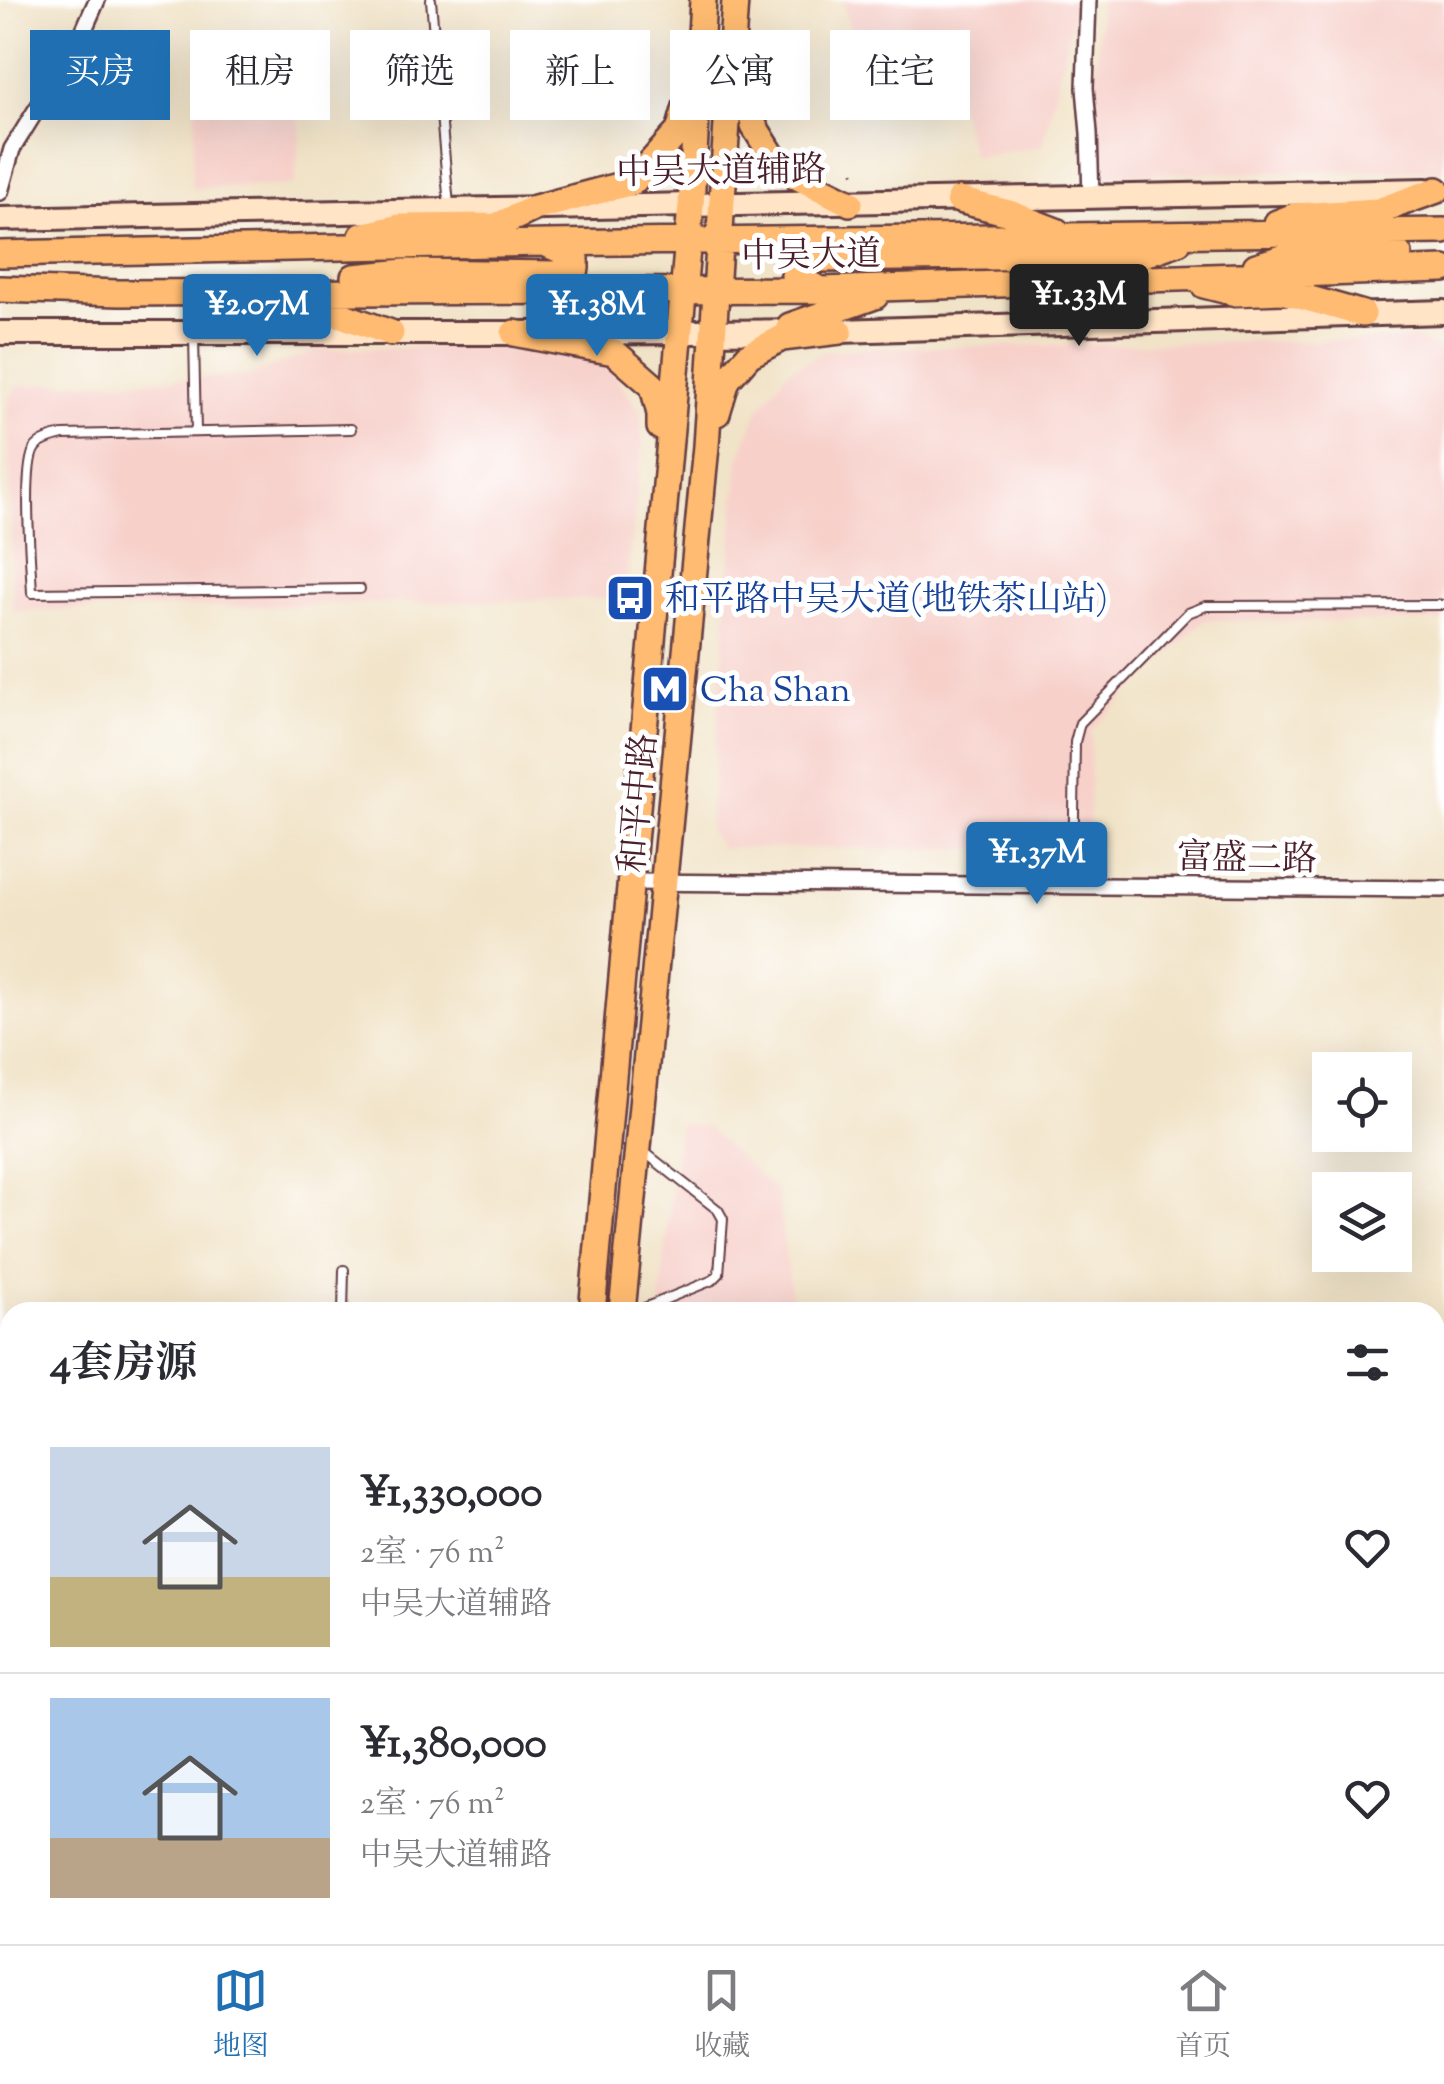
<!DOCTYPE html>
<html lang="zh">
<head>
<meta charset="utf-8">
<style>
	body { margin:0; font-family:"Sorts Mill Goudy","Noto Serif SC",serif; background:#f2f2f3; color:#2b2b33; height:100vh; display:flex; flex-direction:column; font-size:38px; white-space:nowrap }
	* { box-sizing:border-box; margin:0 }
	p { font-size:32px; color:#7c7c81 }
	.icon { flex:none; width:55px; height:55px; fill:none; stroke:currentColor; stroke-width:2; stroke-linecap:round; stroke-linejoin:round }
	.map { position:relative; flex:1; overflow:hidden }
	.details { position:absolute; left:0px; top:1302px; width:1445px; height:642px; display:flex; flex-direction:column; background:#fff; border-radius:30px 30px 0 0; box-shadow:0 10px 40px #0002 }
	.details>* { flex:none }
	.top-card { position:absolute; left:30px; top:30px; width:1385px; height:90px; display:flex; gap:20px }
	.tools { position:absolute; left:1312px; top:1052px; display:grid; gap:20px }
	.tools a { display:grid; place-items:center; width:100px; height:100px; border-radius:0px; background:#fff; box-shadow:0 10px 40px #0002; font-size:50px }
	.price { position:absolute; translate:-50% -85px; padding:0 22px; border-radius:10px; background:#1f6fb2; color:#fff; font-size:32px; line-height:65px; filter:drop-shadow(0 2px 5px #0008) }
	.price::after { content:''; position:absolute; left:50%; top:60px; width:30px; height:22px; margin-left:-15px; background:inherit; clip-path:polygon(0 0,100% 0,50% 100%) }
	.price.on { background:#222; color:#fff }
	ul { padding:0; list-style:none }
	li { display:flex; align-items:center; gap:30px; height:250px; padding:0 50px }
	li+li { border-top:2px solid #e1e1e2 }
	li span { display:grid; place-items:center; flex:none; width:280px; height:200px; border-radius:0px; color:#555 }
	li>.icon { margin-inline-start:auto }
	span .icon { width:120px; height:120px; fill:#fffc; stroke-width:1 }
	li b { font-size:42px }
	h2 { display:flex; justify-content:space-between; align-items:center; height:120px; padding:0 50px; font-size:42px }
	.pill { padding:0 35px; border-radius:0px; background:#fff; box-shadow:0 10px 40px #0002; font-size:35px; line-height:90px }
	.pill.on { background:#1f6fb2; color:#fff }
	.menu { display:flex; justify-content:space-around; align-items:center; height:140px; border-top:2px solid #e1e1e2; background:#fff; font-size:28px; color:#7c7c81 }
	.menu a { display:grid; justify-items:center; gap:5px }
	.menu .on { color:#1f6fb2 }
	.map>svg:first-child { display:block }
	.built { fill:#f7d0ca }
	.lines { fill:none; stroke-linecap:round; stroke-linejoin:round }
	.lane-casing { stroke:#633c42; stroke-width:12 }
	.street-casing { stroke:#633c42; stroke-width:20 }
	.secondary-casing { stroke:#633c42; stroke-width:28 }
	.primary-casing { stroke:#633c42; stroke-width:30 }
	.path { stroke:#633c42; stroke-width:2.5; stroke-dasharray:2.5 8; stroke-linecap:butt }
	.lane { stroke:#fff; stroke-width:8 }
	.street { stroke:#fff; stroke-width:15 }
	.secondary { stroke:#ffe4c6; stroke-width:22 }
	.primary { stroke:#febb71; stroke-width:25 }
	.labels { text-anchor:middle; stroke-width:10; stroke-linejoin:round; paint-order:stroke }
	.street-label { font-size:35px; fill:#4a1f2b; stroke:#fff }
	.transit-label { font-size:35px; fill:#164399; stroke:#fff; text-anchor:start }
</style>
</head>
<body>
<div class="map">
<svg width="1444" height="1944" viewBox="0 0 1444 1944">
	<rect width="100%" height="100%" fill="#fff"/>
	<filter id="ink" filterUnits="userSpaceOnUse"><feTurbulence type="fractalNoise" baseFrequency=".01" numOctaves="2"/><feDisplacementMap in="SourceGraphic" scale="20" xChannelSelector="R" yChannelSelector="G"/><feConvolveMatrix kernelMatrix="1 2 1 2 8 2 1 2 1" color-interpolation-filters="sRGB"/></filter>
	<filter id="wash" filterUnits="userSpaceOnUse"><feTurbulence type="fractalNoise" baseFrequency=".0048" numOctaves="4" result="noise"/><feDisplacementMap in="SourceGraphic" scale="40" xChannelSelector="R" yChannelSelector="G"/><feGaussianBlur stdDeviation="2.25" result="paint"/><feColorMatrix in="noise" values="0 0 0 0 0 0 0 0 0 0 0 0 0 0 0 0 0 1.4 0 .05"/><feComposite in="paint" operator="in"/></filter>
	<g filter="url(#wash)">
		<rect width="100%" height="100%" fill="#f1e3c7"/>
		<path class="built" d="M 842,0 L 1077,0 L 1042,146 L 973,157 L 952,82 L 868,79 Z
			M 1100,0 L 1444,0 L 1444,170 L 1101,174 L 1096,87 Z
			M 198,82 L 282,89 L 301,128 L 294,185 L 191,188 Z
			M 1419,339 L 1439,351 L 1444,358 L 1444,622 L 1204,620 L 1091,730 L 1088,849 L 721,848 L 709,831 L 739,459 L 759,409 L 788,371 L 825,351 L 871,348 Z
			M 513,345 L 584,353 L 612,370 L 640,412 L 643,442 L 624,598 L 13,611 L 8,410 L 12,394 L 17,385 L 248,376 L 318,350 Z
			M 679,1124 L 706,1127 L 777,1192 L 792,1301 L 710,1309 L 710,1312 L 659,1312 Z"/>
	</g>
	<g filter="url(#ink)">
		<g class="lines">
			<g class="lane-casing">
				<path id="lane" d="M 431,0 L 449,206
					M 194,337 L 196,432
					M 351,429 L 63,435 C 54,437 41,440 35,448 C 22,466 31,566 32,593 L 360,589
					M 1073,885 L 1075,742 L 1080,723 L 1188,613 L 1206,606 L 1444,605
					M 343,1312 L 344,1270
					M 634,1312 L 713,1280 L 719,1274 L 723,1219 L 718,1210 L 643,1151
					M 0,1495 L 10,1497
					M 0,1701 L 10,1719
					M 704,1944 L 705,1935
					M 1411,1944 L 1413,1935"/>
			</g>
			<g class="street-casing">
				<path id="street" d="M 1088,0 L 1085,88 L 1089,133 L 1091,197
					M 0,192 L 12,149 L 79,41 L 97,0
					M 630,882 L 1444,889
					M 0,1765 L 10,1780"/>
			</g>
			<g class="secondary-casing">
				<path id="secondary" d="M 0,219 L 1426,190
					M 0,333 L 514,333 L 840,331 L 1444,312
					M 0,1378 L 10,1378
					M 1435,1394 L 1444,1395
					M 0,1398 L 10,1398"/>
			</g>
			<g class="primary-casing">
				<path id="primary" d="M 741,55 L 754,126 L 780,168 L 850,203
					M 959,200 L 1009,213 L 1056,231
					M 1277,223 L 1295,216 L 1378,211 L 1437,190
					M 362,236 L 400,227 L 496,226 L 535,208 L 633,182 L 679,131 L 688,100
					M 0,254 L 545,243 L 1444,231
					M 1256,266 L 1296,254 L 1399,254
					M 354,277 L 405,272 L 561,274 L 576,269 L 576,257 L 549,245
					M 1204,285 L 1236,293 L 1282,291 L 1363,314
					M 0,289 L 119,293 L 822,290 L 1444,269
					M 819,289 L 794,276 L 795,266 L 822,259 L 1141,255 L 1178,242
					M 297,299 L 391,333
					M 790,326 L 875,296
					M 514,333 L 614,352 L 653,386 L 660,414 L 660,427
					M 717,413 L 727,380 L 749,355 L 782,338 L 840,331
					M 592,1312 L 691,205 L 703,0
					M 622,1312 L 706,446 L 735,0
					M 517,1935 L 518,1944
					M 537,1935 L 537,1944
					M 584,1935 L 585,1944
					M 560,1944 L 561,1935"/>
			</g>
			<path class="path" d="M 854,171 L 855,180"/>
			<use href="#lane" class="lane"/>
			<use href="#street" class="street"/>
			<use href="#secondary" class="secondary"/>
			<use href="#primary" class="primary"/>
		</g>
	</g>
	<defs>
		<g id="bus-square" transform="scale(2.5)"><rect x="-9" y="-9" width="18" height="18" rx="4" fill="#1a4fb4" stroke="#fff"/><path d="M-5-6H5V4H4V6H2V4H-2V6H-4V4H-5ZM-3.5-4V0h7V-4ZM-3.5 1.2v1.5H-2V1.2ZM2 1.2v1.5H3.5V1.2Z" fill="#fff"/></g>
		<g id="metro-square" transform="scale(2.5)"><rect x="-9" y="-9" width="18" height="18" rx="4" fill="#1a4fb4" stroke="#fff"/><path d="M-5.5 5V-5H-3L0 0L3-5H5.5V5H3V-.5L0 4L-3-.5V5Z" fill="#fff"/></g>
	</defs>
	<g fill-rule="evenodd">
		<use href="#bus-square" x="630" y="598"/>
		<use href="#metro-square" x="665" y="689"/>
	</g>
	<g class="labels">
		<g class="street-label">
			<text transform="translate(721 170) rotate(-1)" y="12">中吴大道辅路</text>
			<text transform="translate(811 254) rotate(-1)" y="12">中吴大道</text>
			<text transform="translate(637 803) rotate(-85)" y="12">和平中路</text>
			<text transform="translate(1247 857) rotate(1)" y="12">富盛二路</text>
		</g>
		<g class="transit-label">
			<text x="665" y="610">和平路中吴大道(地铁茶山站)</text>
			<text x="700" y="701">Cha Shan</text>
		</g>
	</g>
</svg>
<div class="tools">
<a><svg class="icon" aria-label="locate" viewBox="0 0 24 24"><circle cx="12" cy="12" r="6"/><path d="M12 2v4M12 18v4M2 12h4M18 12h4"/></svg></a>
<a><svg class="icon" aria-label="layers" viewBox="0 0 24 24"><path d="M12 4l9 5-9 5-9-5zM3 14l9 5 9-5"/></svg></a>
</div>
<b class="price on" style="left:1079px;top:349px">¥1.33M</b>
<b class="price" style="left:257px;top:359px">¥2.07M</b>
<b class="price" style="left:597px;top:359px">¥1.38M</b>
<b class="price" style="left:1037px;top:907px">¥1.37M</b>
<div class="top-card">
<a class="pill on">买房</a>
<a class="pill">租房</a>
<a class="pill">筛选</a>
<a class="pill">新上</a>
<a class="pill">公寓</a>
<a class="pill">住宅</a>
</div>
<section class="details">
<h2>4套房源<svg class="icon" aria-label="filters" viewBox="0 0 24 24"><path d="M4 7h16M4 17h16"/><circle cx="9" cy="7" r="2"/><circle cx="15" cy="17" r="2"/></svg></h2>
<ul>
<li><span style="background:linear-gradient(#c9d6e8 65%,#c2b280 0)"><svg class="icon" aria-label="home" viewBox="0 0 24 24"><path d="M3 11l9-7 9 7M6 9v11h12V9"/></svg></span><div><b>¥1,330,000</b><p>2室 · 76 m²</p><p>中吴大道辅路</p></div><svg class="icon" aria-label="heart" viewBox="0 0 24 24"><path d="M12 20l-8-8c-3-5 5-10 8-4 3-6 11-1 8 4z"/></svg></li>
<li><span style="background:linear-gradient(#a9c7e8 70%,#b9a48a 0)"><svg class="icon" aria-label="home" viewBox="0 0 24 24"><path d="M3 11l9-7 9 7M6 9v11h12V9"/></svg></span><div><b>¥1,380,000</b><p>2室 · 76 m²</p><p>中吴大道辅路</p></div><svg class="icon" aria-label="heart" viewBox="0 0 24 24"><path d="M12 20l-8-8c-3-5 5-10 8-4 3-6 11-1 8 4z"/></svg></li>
</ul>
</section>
</div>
<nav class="menu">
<a class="on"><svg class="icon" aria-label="map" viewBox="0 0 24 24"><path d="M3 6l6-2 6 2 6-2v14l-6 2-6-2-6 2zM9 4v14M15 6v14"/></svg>地图</a>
<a><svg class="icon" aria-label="saved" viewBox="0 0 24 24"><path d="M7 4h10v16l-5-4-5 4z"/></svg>收藏</a>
<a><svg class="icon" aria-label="home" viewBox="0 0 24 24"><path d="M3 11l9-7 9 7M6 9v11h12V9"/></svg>首页</a>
</nav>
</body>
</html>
